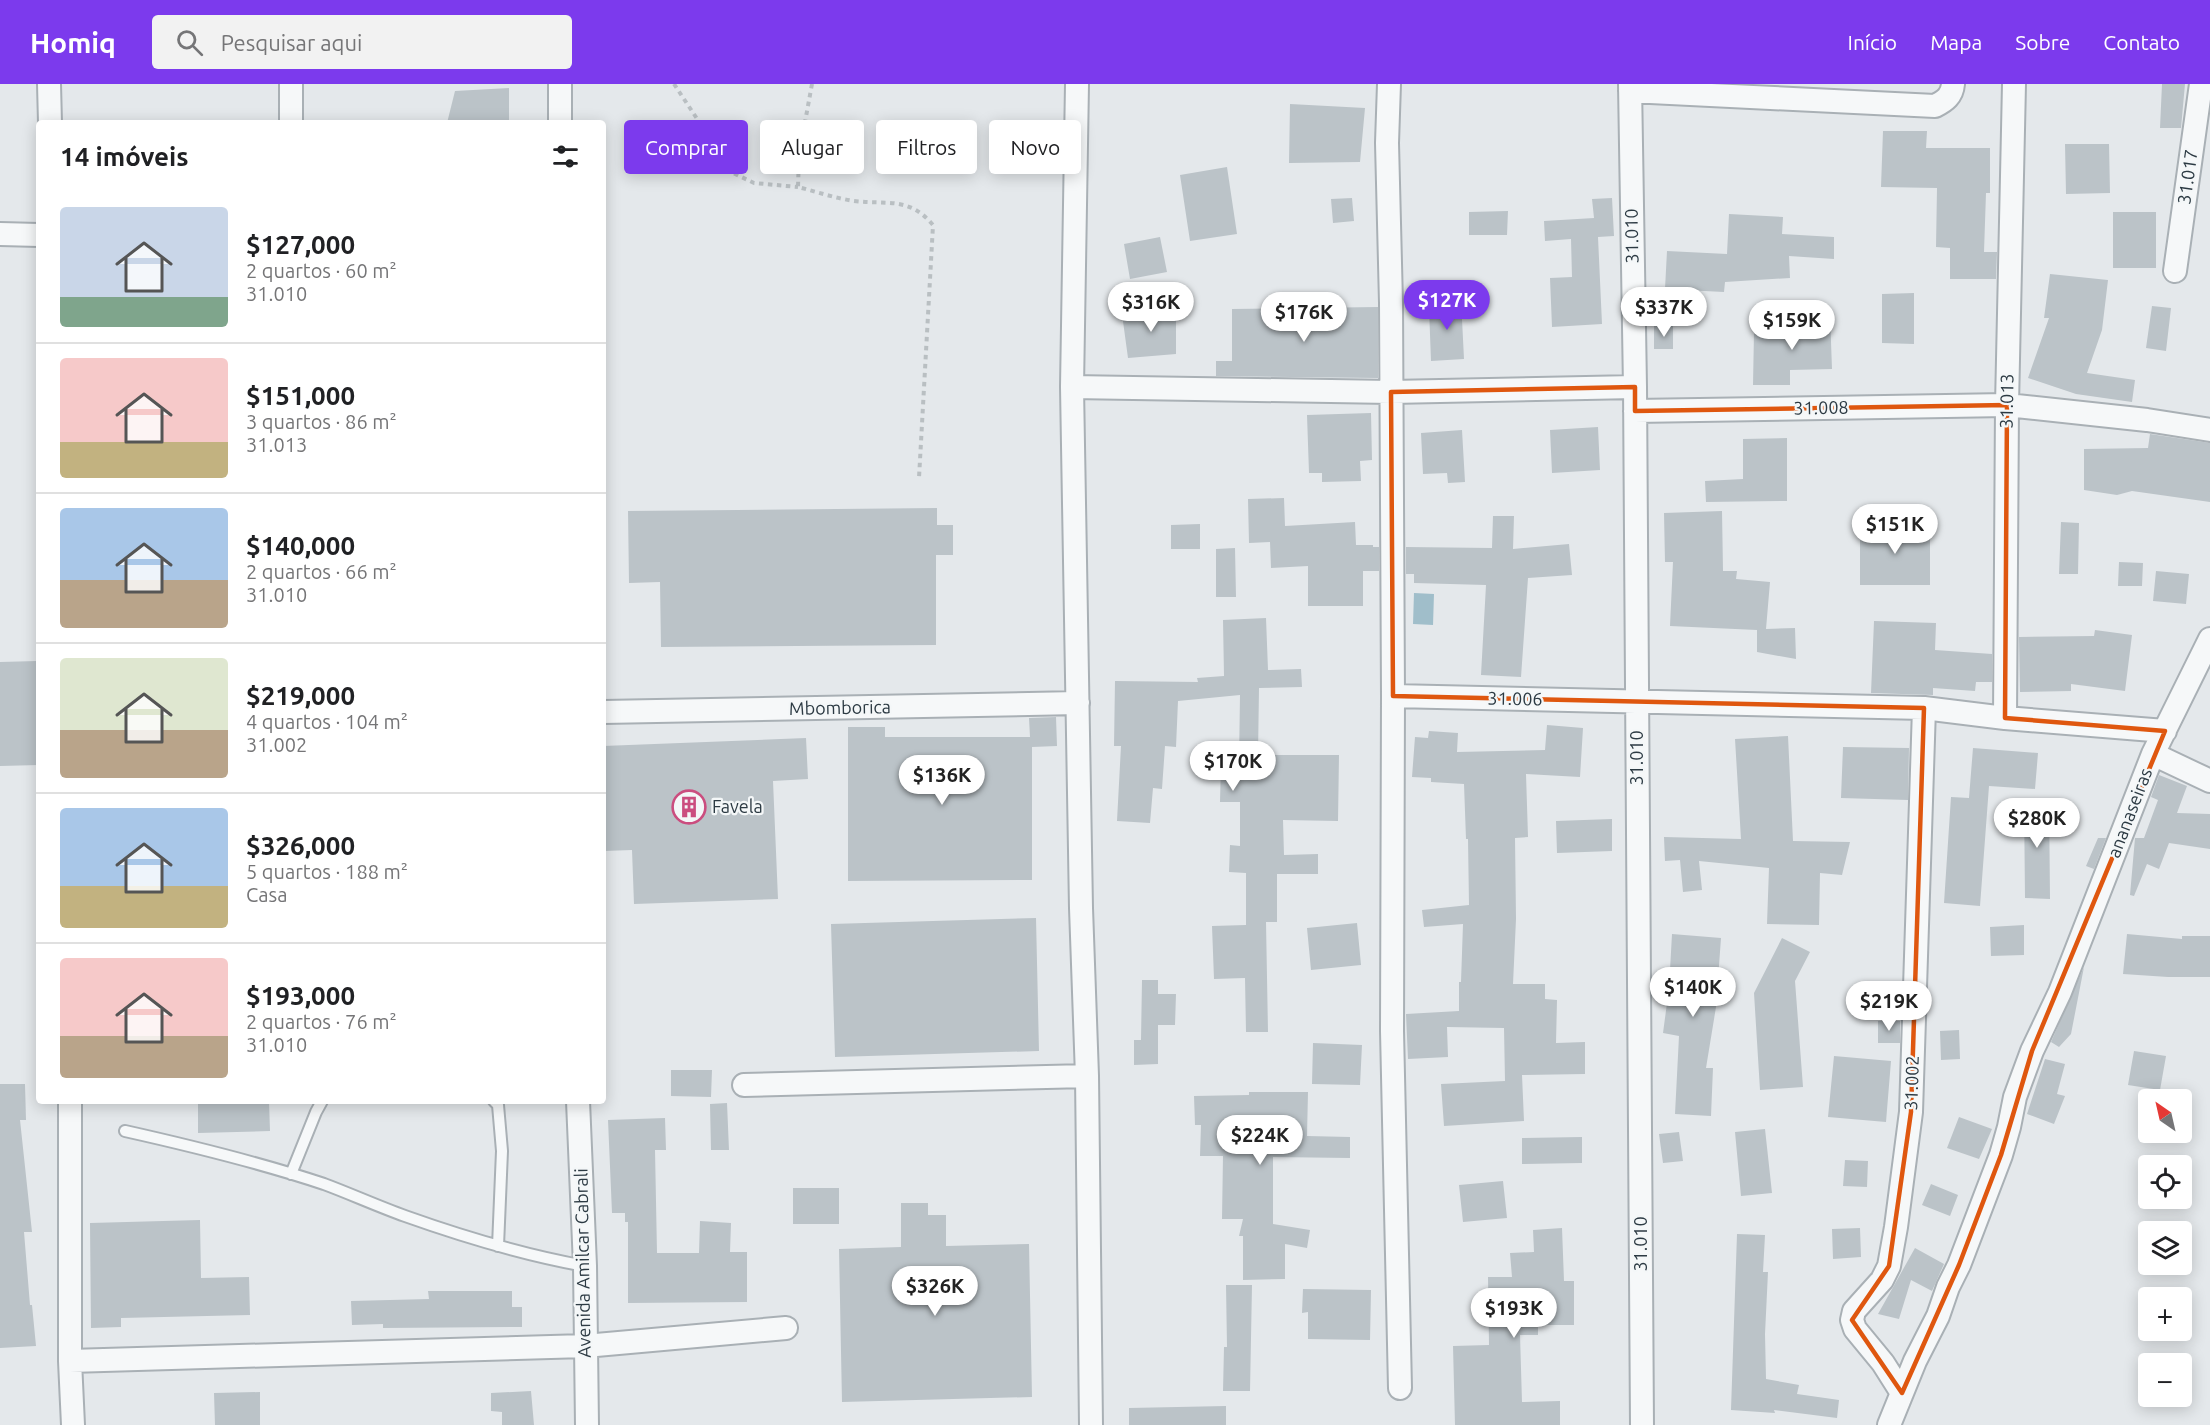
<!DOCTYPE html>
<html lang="pt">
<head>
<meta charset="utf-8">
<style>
	body { margin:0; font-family:Ubuntu,sans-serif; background:#f2f2f2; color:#202124; height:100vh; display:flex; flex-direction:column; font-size:22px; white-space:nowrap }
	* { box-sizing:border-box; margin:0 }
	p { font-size:20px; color:#757577 }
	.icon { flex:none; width:33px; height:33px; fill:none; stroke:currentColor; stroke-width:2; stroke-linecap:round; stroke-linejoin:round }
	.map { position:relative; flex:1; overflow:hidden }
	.side { position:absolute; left:36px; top:36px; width:570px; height:984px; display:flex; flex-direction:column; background:#fff; border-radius:6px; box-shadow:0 3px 15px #0003 }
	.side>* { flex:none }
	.hud { position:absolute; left:624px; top:36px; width:570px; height:54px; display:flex; gap:12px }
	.needle { width:39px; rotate:326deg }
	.controls { position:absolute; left:2138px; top:1005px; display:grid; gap:12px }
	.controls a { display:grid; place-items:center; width:54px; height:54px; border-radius:6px; background:#fff; box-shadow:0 3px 15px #0003; font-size:30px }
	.price { position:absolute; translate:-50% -51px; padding:0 14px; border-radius:21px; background:#fff; color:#222; font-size:20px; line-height:39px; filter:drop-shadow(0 2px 3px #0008) }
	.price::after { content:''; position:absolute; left:50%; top:36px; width:18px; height:14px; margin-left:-9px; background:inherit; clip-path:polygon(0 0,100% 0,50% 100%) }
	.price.current { background:#7c3aed; color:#fff }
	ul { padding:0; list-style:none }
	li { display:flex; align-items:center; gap:18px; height:150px; padding:0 24px }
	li+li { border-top:2px solid #e0e0e0 }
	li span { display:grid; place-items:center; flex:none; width:168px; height:120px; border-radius:6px; color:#555 }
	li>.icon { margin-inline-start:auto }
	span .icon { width:72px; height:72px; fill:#fffc; stroke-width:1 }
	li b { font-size:26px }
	h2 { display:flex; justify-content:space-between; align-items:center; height:72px; padding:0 24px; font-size:26px }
	.pill { padding:0 21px; border-radius:6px; background:#fff; box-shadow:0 3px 15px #0003; font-size:21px; line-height:54px }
	.pill.current { background:#7c3aed; color:#fff }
	header { display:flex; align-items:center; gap:36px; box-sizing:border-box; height:84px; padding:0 30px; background:#7c3aed; color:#fff }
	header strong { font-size:28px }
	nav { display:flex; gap:33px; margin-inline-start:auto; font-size:21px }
	.search { width:420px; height:54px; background:#f2f2f2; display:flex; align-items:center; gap:15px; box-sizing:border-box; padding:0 21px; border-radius:6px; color:#757577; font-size:22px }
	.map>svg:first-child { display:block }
	.water { fill:#a0beca }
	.building { fill:#bbc3c8 }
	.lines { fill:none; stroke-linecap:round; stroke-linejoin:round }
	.lane-casing { stroke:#a9b0b5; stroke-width:14 }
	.street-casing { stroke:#a9b0b5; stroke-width:26 }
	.path { stroke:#b9bfc2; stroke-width:4; stroke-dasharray:4.5 4.5; stroke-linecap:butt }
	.lane { stroke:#f6f8f9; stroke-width:10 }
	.street { stroke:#f6f8f9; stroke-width:22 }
	.marked { fill:none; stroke:#df570f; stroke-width:4.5; stroke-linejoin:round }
	.labels { text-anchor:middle; stroke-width:4.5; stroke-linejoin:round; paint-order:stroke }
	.street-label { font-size:18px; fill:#2c3a43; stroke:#f4f7f8 }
	.poi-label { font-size:18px; fill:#2c3a43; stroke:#f4f7f8; text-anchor:start }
</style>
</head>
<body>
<header>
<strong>Homiq</strong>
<div class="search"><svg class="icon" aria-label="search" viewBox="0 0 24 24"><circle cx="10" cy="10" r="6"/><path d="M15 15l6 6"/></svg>Pesquisar aqui</div>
<nav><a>Início</a><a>Mapa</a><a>Sobre</a><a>Contato</a></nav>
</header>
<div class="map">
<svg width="2210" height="1341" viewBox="0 0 2210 1341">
	<rect width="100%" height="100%" fill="#e4e8eb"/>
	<path class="water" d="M 1414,509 L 1434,510 L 1433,541 L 1413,540 Z"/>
	<path class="building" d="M 2162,0 L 2185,0 L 2181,44 L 2160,44 Z
		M 509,4 L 509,39 L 447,39 L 455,7 Z
		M 1290,20 L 1365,24 L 1360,78 L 1289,79 Z
		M 1883,47 L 1927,47 L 1926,64 L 1990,64 L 1990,109 L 1986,109 L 1984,168 L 1997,168 L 1996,195 L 1950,195 L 1950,164 L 1936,163 L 1937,104 L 1881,103 Z
		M 2065,60 L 2109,60 L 2110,109 L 2066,110 Z
		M 1227,83 L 1237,150 L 1190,157 L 1180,91 Z
		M 1352,114 L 1354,137 L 1333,139 L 1331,115 Z
		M 1612,114 L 1614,152 L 1598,153 L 1602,240 L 1552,243 L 1550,194 L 1572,193 L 1571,155 L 1545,157 L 1544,137 L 1594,134 L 1592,115 Z
		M 1508,127 L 1507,151 L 1469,151 L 1469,128 Z
		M 2113,128 L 2156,128 L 2156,184 L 2113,184 Z
		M 1729,130 L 1783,133 L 1782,150 L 1834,153 L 1834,175 L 1789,172 L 1790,194 L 1725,198 L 1724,208 L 1665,205 L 1667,167 L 1727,170 Z
		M 1160,153 L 1167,188 L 1130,195 L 1124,160 Z
		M 2050,190 L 2108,196 L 2102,246 L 2087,289 L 2135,296 L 2132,318 L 2076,310 L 2028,294 L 2049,234 L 2044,234 Z
		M 1914,209 L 1914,260 L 1882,259 L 1882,210 Z
		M 1461,215 L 1464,275 L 1431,277 L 1429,224 L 1441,223 L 1440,216 Z
		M 2152,222 L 2171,224 L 2166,267 L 2146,264 Z
		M 1176,223 L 1176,270 L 1128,274 L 1122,230 Z
		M 1378,223 L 1378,294 L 1216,292 L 1216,277 L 1232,277 L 1232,225 Z
		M 1830,230 L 1832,285 L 1790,286 L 1790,301 L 1753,301 L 1754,248 L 1802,248 L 1801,231 Z
		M 1654,242 L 1673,242 L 1673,265 L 1654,265 Z
		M 1371,329 L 1372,376 L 1360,377 L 1361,397 L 1322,398 L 1322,389 L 1309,389 L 1307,331 Z
		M 1598,343 L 1600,386 L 1552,389 L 1550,346 Z
		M 1462,346 L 1465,398 L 1448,399 L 1447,389 L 1423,390 L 1421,349 Z
		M 2150,350 L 2210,359 L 2210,418 L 2132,407 L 2117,411 L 2084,406 L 2084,365 L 2148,364 Z
		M 1787,354 L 1787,417 L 1706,418 L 1705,397 L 1743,395 L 1743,355 Z
		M 1284,414 L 1285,442 L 1355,438 L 1356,461 L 1373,461 L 1373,463 L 1379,463 L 1379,487 L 1363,487 L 1363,522 L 1308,522 L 1308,482 L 1271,484 L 1270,458 L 1249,459 L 1248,415 Z
		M 937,424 L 937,441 L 953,441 L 953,471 L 936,471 L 936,561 L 661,563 L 660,498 L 629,499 L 628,427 Z
		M 1722,427 L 1723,487 L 1737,487 L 1736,495 L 1770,498 L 1766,545 L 1795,544 L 1796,575 L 1757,568 L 1757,546 L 1670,542 L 1673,478 L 1665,478 L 1664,429 Z
		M 1493,432 L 1514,432 L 1513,465 L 1569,460 L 1572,491 L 1528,494 L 1521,593 L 1481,591 L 1486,501 L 1414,499 L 1414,490 L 1406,490 L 1406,463 L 1492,464 Z
		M 2061,438 L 2079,439 L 2078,490 L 2059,490 Z
		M 1200,440 L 1200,465 L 1171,465 L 1171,441 Z
		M 1930,440 L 1930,501 L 1860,501 L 1860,441 Z
		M 1235,464 L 1236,513 L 1216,513 L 1216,465 Z
		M 2119,478 L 2143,479 L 2142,502 L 2118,502 Z
		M 2156,487 L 2189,490 L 2186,520 L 2153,517 Z
		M 1266,534 L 1268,586 L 1301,585 L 1302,603 L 1259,604 L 1258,671 L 1339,671 L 1338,737 L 1283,736 L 1284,771 L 1318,770 L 1318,790 L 1277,790 L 1277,838 L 1266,838 L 1268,948 L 1246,948 L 1245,894 L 1214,895 L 1212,842 L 1246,841 L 1246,789 L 1229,788 L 1230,761 L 1240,762 L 1240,718 L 1220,718 L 1221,679 L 1239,679 L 1240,611 L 1178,617 L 1176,663 L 1165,662 L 1162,705 L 1153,704 L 1150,739 L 1117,737 L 1121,662 L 1114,662 L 1115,597 L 1198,598 L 1197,594 L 1224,592 L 1223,536 Z
		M 1874,537 L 1936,539 L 1935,566 L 1992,570 L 1992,598 L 1976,598 L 1975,607 L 1933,604 L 1933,611 L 1871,609 Z
		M 2095,546 L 2132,551 L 2125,607 L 2071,600 L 2071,607 L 2020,608 L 2019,553 L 2094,552 Z
		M 37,577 L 39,681 L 0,682 L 0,578 Z
		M 1056,633 L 1057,662 L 1032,663 L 1032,796 L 848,797 L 848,643 L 885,643 L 885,653 L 1030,653 L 1029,634 Z
		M 1547,641 L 1583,644 L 1580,693 L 1526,690 L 1528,753 L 1515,754 L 1516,835 L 1513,900 L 1545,900 L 1545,915 L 1557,916 L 1556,959 L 1585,958 L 1585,990 L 1522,991 L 1524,1037 L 1444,1042 L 1441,1000 L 1505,997 L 1504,944 L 1447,943 L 1448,973 L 1408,975 L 1406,930 L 1459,927 L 1459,898 L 1461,898 L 1463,840 L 1424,843 L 1422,826 L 1469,821 L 1468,755 L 1466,755 L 1464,700 L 1431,698 L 1431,694 L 1412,693 L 1415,653 L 1428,654 L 1429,647 L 1458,649 L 1457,668 L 1545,666 Z
		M 1788,652 L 1793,757 L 1850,758 L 1842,791 L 1820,789 L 1819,841 L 1767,840 L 1769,784 L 1699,777 L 1702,806 L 1683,808 L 1680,776 L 1665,777 L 1664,753 L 1741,755 L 1735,655 Z
		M 806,654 L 808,695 L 773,697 L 778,815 L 634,820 L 632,766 L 604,767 L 603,662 Z
		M 1843,663 L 1909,664 L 1908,716 L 1841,714 Z
		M 1973,664 L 2038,669 L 2035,705 L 1989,702 L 1980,822 L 1944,819 L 1951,713 L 1969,714 Z
		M 2159,691 L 2187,702 L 2177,729 L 2210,730 L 2210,765 L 2169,759 L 2159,785 L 2147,780 L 2134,812 L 2130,811 L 2135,754 L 2144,754 L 2158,716 L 2151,713 Z
		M 2024,715 L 2049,715 L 2050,815 L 2025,814 Z
		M 1612,735 L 1612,767 L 1557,769 L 1556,737 Z
		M 2098,754 L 2106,754 L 2094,785 L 2086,782 Z
		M 1036,834 L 1039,967 L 835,973 L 831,840 Z
		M 1357,839 L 1361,881 L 1311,886 L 1307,844 Z
		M 2024,841 L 2024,871 L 1991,872 L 1990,843 Z
		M 1672,850 L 1721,854 L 1716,923 L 1706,984 L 1713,984 L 1711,1032 L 1675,1030 L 1679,952 L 1663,949 L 1669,904 Z
		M 2127,850 L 2182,855 L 2182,852 L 2210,852 L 2210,893 L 2168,893 L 2123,890 Z
		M 1782,854 L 1810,868 L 1795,897 L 1803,1003 L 1760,1006 L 1754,909 Z
		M 2084,883 L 2071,950 L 2059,963 L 2051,958 Z
		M 1142,896 L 1158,896 L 1158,910 L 1176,910 L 1175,941 L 1158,941 L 1158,980 L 1134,981 L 1134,956 L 1141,956 Z
		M 1878,937 L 1900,937 L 1900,959 L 1878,959 Z
		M 1959,946 L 1960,975 L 1941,976 L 1940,947 Z
		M 1313,959 L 1362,961 L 1360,1001 L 1312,1000 Z
		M 2134,967 L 2166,972 L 2160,1006 L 2128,1001 Z
		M 1834,972 L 1891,977 L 1886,1038 L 1828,1033 Z
		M 2045,975 L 2065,980 L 2057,1010 L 2065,1012 L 2054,1040 L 2027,1030 Z
		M 671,986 L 712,986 L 711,1013 L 671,1012 Z
		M 0,1000 L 25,1000 L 26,1036 L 20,1036 L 32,1148 L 24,1148 L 30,1221 L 32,1221 L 36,1262 L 0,1264 Z
		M 1249,1008 L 1308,1008 L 1307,1052 L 1350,1053 L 1350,1074 L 1273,1073 L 1273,1140 L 1310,1146 L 1307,1164 L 1285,1160 L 1285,1195 L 1243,1196 L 1243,1152 L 1239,1152 L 1243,1135 L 1222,1135 L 1223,1072 L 1200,1072 L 1201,1041 L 1195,1041 L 1194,1012 L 1249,1011 Z
		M 198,1017 L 269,1017 L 270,1047 L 198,1049 Z
		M 727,1019 L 729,1066 L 711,1066 L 710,1020 Z
		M 1959,1033 L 1992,1045 L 1979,1075 L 1947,1064 Z
		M 665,1034 L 666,1066 L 655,1066 L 657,1169 L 699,1169 L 700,1137 L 731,1139 L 730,1168 L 747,1168 L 747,1218 L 628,1219 L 628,1138 L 625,1138 L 625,1129 L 612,1129 L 608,1036 Z
		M 1765,1045 L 1772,1109 L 1741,1112 L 1735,1048 Z
		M 1679,1048 L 1683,1077 L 1663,1079 L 1659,1050 Z
		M 1582,1053 L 1582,1079 L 1522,1080 L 1522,1054 Z
		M 1845,1076 L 1868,1077 L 1867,1103 L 1843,1102 Z
		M 1503,1097 L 1507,1134 L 1463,1138 L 1459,1101 Z
		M 1931,1100 L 1958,1111 L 1950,1132 L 1922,1121 Z
		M 793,1104 L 839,1104 L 839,1140 L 793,1140 Z
		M 901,1119 L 928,1119 L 928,1131 L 946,1131 L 946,1162 L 1029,1160 L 1032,1313 L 842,1318 L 839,1165 L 901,1163 Z
		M 200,1136 L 201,1194 L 249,1193 L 250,1231 L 121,1234 L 121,1243 L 91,1244 L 90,1139 Z
		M 1562,1144 L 1564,1197 L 1574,1197 L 1574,1241 L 1538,1241 L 1538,1251 L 1520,1251 L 1522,1318 L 1560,1317 L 1560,1341 L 1455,1341 L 1453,1262 L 1489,1261 L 1488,1193 L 1512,1193 L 1510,1169 L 1534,1168 L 1533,1146 Z
		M 1860,1144 L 1861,1173 L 1833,1175 L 1832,1145 Z
		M 1737,1150 L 1765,1151 L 1763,1188 L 1768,1188 L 1765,1250 L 1766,1295 L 1799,1301 L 1797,1310 L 1839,1316 L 1837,1334 L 1774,1326 L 1775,1329 L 1731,1326 Z
		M 1915,1164 L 1944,1180 L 1932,1207 L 1911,1196 L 1899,1235 L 1878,1230 Z
		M 1226,1201 L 1252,1201 L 1250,1307 L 1223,1307 L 1224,1263 L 1227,1263 Z
		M 1303,1205 L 1371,1206 L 1370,1256 L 1308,1255 L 1308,1228 L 1302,1229 Z
		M 428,1207 L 512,1207 L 512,1223 L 522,1223 L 522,1243 L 383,1244 L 383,1240 L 352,1241 L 351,1217 L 429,1215 Z
		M 531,1307 L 534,1341 L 502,1341 L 502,1328 L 491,1327 L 491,1309 Z
		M 260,1308 L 260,1341 L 215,1341 L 214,1309 Z
		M 1226,1322 L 1226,1341 L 1129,1341 L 1129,1324 Z"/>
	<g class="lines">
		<g class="lane-casing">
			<path id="lane" d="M 494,1017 L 498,1021 L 502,1067 L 498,1162
				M 125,1047 C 192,1062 258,1078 324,1100 C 351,1110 377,1122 405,1132 C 464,1153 524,1171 585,1182
				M 291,1090 L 316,1028 L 322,1017"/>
		</g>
		<g class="street-casing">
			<path id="street" d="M 49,0 L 50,39
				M 1077,0 L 1072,303 L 1081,824 L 1087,992 L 1091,1341
				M 1389,0 L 1387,59 L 1391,219 L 1393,612 L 1392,947 L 1400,1304
				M 1630,0 L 1635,303 L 1642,1341
				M 1630,7 L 1935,22 C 1945,17 1952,12 1953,0
				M 291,39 L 291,0
				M 560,39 L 560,0
				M 0,150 L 39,151
				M 2175,187 L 2201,0
				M 1072,303 L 1391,308 L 1635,303
				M 1635,327 L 2007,321 L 2147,336 L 2210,346
				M 1393,612 L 1924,624 L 2005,634 L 2165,647
				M 603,628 L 1078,619
				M 2005,634 L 2007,321 L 2014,0
				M 2153,670 L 2210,697
				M 744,1001 L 1087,992
				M 70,1017 L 70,1277 L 73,1341
				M 578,1017 L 585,1182 L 587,1341
				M 70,1277 L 585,1262 L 786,1244
				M 1902,1309 L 1883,1279 L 1855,1245 L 1852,1236 L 1854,1227 L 1882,1196 L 1889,1182 L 1896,1143 L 1911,1028 L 1924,624
				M 1889,1341 L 1915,1277 L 1938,1232 L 1948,1203 L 1959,1181 L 2001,1071 L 2009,1043 L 2015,1013 L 2032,967 L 2060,908 L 2153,670 L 2210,555"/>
		</g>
		<path class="path" d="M 674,0 L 733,89 L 754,99 L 798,103
			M 812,0 L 799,71 L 798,103 C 817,108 835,114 854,117 C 886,121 909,112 933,141 L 919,394"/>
		<use href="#lane" class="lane"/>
		<use href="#street" class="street"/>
	</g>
	<path class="marked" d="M 1635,303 L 1635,327 L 2007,321 L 2005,634 L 2165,647 L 2032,967 L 2001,1071 L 1959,1181 L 1902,1309 L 1852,1236 L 1889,1182 L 1911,1028 L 1924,624 L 1393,612 L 1391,308 Z"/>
	<defs>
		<g id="building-ring" transform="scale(1.725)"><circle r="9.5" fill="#f4f7f8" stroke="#cb4d7f" stroke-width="1.5"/><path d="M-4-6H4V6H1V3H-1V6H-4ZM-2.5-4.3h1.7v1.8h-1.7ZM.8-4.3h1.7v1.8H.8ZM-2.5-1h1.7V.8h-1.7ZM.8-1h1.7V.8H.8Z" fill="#cb4d7f"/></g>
	</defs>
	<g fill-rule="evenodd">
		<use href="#building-ring" x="689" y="723"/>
	</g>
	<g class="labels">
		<g class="street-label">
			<text transform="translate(2188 93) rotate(-82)" y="6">31.017</text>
			<text transform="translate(1632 152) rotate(-91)" y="6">31.010</text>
			<text transform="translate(2007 317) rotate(-89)" y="6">31.013</text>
			<text transform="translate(1821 324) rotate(-1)" y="6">31.008</text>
			<text transform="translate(1515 615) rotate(1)" y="6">31.006</text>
			<text transform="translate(840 624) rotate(-1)" y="6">Mbomborica</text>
			<text transform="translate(1637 674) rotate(-90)" y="6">31.010</text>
			<text transform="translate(2130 729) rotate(-69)" y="6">ananaseiras</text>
			<text transform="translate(1912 999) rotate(-88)" y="6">31.002</text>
			<text transform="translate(1641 1160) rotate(-90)" y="6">31.010</text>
			<text transform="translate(583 1179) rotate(-91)" y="6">Avenida Amilcar Cabrali</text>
		</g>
		<g class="poi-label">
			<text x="712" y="729">Favela</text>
		</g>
	</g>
</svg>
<div class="controls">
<a><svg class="needle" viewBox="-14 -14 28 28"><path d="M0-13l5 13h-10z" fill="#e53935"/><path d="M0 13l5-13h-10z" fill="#757577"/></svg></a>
<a><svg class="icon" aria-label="locate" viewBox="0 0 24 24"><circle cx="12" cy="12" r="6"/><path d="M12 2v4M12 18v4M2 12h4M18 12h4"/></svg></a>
<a><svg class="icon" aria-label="layers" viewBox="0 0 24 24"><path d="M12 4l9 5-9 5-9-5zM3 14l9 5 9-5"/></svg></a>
<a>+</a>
<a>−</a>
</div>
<b class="price current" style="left:1447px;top:247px">$127K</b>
<b class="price" style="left:1151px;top:249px">$316K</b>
<b class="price" style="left:1664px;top:254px">$337K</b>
<b class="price" style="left:1304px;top:259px">$176K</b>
<b class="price" style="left:1792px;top:267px">$159K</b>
<b class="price" style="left:1895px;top:471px">$151K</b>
<b class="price" style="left:1233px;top:708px">$170K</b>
<b class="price" style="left:942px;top:722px">$136K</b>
<b class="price" style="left:2037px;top:765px">$280K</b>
<b class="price" style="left:1693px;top:934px">$140K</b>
<b class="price" style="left:1889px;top:948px">$219K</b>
<b class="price" style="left:1260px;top:1082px">$224K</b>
<b class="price" style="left:935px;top:1233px">$326K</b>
<b class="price" style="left:1514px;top:1255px">$193K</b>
<div class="hud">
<a class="pill current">Comprar</a>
<a class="pill">Alugar</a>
<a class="pill">Filtros</a>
<a class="pill">Novo</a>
</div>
<section class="side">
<h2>14 imóveis<svg class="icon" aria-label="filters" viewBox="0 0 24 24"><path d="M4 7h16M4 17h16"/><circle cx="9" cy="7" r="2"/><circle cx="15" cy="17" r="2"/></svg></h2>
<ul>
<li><span style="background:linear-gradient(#c9d6e8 75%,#7fa58c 0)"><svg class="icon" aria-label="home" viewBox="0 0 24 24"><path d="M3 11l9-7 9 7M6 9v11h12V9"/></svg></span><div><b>$127,000</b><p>2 quartos · 60 m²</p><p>31.010</p></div></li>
<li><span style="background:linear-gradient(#f6c9c9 70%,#c2b280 0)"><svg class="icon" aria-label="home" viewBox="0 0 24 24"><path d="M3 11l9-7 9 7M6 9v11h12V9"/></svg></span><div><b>$151,000</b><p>3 quartos · 86 m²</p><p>31.013</p></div></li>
<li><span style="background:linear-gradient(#a9c7e8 60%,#b9a48a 0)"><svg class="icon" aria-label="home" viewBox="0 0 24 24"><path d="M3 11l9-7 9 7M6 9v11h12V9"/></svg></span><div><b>$140,000</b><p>2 quartos · 66 m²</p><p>31.010</p></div></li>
<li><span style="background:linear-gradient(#dfe7d0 60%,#b9a48a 0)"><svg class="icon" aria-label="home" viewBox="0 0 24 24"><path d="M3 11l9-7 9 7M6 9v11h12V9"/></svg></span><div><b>$219,000</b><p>4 quartos · 104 m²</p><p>31.002</p></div></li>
<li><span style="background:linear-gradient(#a9c7e8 65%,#c2b280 0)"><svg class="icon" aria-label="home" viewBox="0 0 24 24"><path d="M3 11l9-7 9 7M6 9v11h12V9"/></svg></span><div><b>$326,000</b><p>5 quartos · 188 m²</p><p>Casa</p></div></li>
<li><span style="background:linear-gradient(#f6c9c9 65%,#b9a48a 0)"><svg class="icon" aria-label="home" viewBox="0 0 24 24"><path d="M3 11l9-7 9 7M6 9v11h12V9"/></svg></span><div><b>$193,000</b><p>2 quartos · 76 m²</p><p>31.010</p></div></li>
</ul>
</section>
</div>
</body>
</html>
